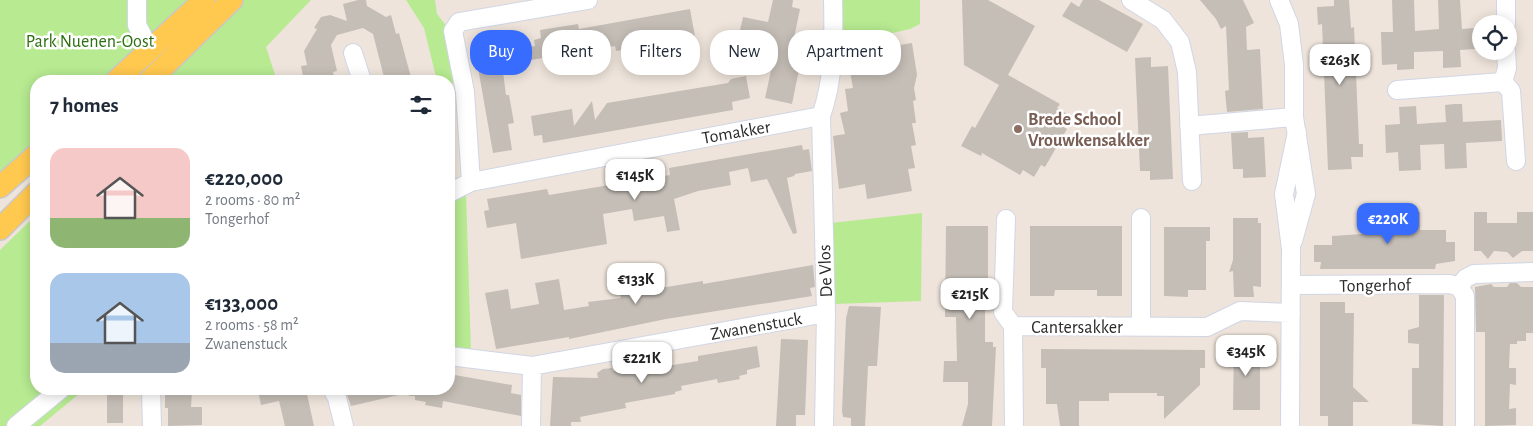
<!DOCTYPE html>
<html lang="en">
<head>
<meta charset="utf-8">
<style>
	body { margin:0; font-family:"Alegreya Sans",sans-serif; background:#f2f2f3; color:#1f2937; height:100vh; display:flex; flex-direction:column; font-size:19px; white-space:nowrap }
	* { box-sizing:border-box; margin:0 }
	p { font-size:16px; color:#747a83 }
	.icon { flex:none; width:28px; height:28px; fill:none; stroke:currentColor; stroke-width:2; stroke-linecap:round; stroke-linejoin:round }
	.map { position:relative; flex:1; overflow:hidden }
	.drawer { position:absolute; left:30px; top:75px; width:425px; height:320px; display:flex; flex-direction:column; background:#fff; border-radius:20px; box-shadow:0 2px 12px #0003 }
	.drawer>* { flex:none }
	.top-card { position:absolute; left:470px; top:30px; width:475px; height:45px; display:flex; gap:10px }
	.tools { position:absolute; left:1472px; top:15px; display:grid; gap:10px }
	.tools a { display:grid; place-items:center; width:45px; height:45px; border-radius:50%; background:#fff; box-shadow:0 2px 12px #0003; font-size:25px }
	.price { position:absolute; translate:-50% -42px; padding:0 11px; border-radius:10px; background:#fff; color:#222; font-size:16px; line-height:32px; filter:drop-shadow(0 1px 2px #0008) }
	.price::after { content:''; position:absolute; left:50%; top:30px; width:15px; height:11px; margin-left:-8px; background:inherit; clip-path:polygon(0 0,100% 0,50% 100%) }
	.price.active { background:#376cff; color:#fff }
	ul { padding:0; list-style:none }
	li { display:flex; align-items:center; gap:15px; height:125px; padding:0 20px }
	li span { display:grid; place-items:center; flex:none; width:140px; height:100px; border-radius:15px; color:#555 }
	li>.icon { margin-inline-start:auto }
	span .icon { width:60px; height:60px; fill:#fffc; stroke-width:1 }
	li b { font-size:21px }
	h2 { display:flex; justify-content:space-between; align-items:center; height:60px; padding:0 20px; font-size:21px }
	.tag { padding:0 18px; border-radius:20px; background:#fff; box-shadow:0 2px 12px #0003; font-size:18px; line-height:45px }
	.tag.active { background:#376cff; color:#fff }
	.map>svg:first-child { display:block }
	.green { fill:#b7ea91 }
	.building { fill:#c5beb7 }
	.lines { fill:none; stroke-linecap:round; stroke-linejoin:round }
	.minor-casing { stroke:#d0d6e5; stroke-width:20 }
	.major-casing { stroke:#c8c8c8; stroke-width:24 }
	.minor { stroke:#fff; stroke-width:18 }
	.major { stroke:#ffc84f; stroke-width:21 }
	.education-dot { fill:#8d6e63; stroke:#fff; stroke-width:2 }
	.labels { text-anchor:middle; stroke-width:5; stroke-linejoin:round; paint-order:stroke }
	.park-label { font-size:18px; fill:#2d6f12; stroke:#fff }
	.education-label { font-size:18px; font-weight:bold; fill:#785e54; stroke:#fff; text-anchor:start }
	.street-label { font-size:18px; fill:#2a2a2a; stroke:#fff }
</style>
</head>
<body>
<div class="map">
<svg width="1533" height="426" viewBox="0 0 1533 426">
	<rect width="100%" height="100%" fill="#eee4db"/>
	<path class="green" d="M 0,0 L 193,0 L 108,81 L 36,81 L 36,148 L 0,176 Z
		M 239,0 L 311,0 L 266,47 L 277,81 L 159,81 Z
		M 406,0 L 435,0 L 437,14 L 448,28 L 454,82 L 449,86 L 449,81 L 437,81 L 424,28 Z
		M 836,0 L 920,0 L 920,24 L 910,29 L 836,46 Z
		M 466,192 L 471,353 L 449,350 L 449,203 Z
		M 922,213 L 921,301 L 834,304 L 831,223 Z
		M 36,215 L 36,389 L 85,389 L 40,426 L 0,426 L 0,250 Z"/>
	<path class="building" d="M 358,0 L 366,0 L 367,6 L 386,17 L 391,15 L 396,34 L 399,33 L 412,81 L 385,81 L 373,34 L 363,28 L 337,35 L 331,45 L 337,71 L 333,72 L 335,81 L 304,81 L 301,66 L 307,65 L 304,51 L 317,29 L 314,28 L 321,17 L 330,15 L 347,21 L 343,4 Z
		M 773,0 L 793,0 L 792,7 L 800,9 L 789,62 L 800,65 L 792,104 L 765,98 L 772,66 L 755,62 L 757,51 L 736,47 L 743,17 L 768,22 Z
		M 962,0 L 988,0 L 1035,26 L 1008,75 L 1060,104 L 1057,108 L 1069,115 L 1062,126 L 1067,129 L 1045,167 L 1041,165 L 1034,177 L 1023,170 L 1020,175 L 982,153 L 981,156 L 961,146 L 972,126 L 975,128 L 999,85 L 964,65 Z
		M 1083,0 L 1099,0 L 1143,24 L 1127,52 L 1062,16 L 1071,2 L 1079,7 Z
		M 1200,0 L 1243,0 L 1254,23 L 1246,27 L 1247,50 L 1260,49 L 1263,109 L 1227,112 L 1225,91 L 1229,90 L 1226,26 L 1221,29 L 1216,19 Z
		M 1334,0 L 1349,0 L 1351,28 L 1354,27 L 1359,144 L 1363,144 L 1363,157 L 1351,157 L 1352,169 L 1328,170 L 1322,24 L 1318,25 L 1317,7 L 1334,6 Z
		M 1392,0 L 1414,0 L 1415,31 L 1439,29 L 1438,0 L 1460,0 L 1462,29 L 1474,28 L 1475,49 L 1460,50 L 1461,67 L 1443,68 L 1443,51 L 1414,52 L 1414,69 L 1397,70 L 1397,64 L 1382,65 L 1381,32 L 1393,32 Z
		M 690,9 L 695,37 L 616,51 L 615,46 L 531,60 L 529,47 L 535,46 L 534,40 L 541,38 L 540,30 L 578,24 L 579,29 Z
		M 495,34 L 497,41 L 499,41 L 506,95 L 509,95 L 514,123 L 508,124 L 512,150 L 493,153 L 474,45 L 482,43 L 481,36 Z
		M 887,37 L 888,47 L 912,43 L 917,75 L 914,88 L 916,100 L 913,101 L 916,123 L 912,123 L 916,145 L 911,146 L 915,168 L 908,169 L 912,191 L 867,199 L 865,184 L 839,189 L 833,136 L 845,134 L 840,113 L 848,111 L 845,89 L 853,88 L 849,66 L 853,65 L 849,44 Z
		M 1151,57 L 1151,67 L 1168,66 L 1173,179 L 1150,180 L 1150,171 L 1140,171 L 1135,58 Z
		M 746,76 L 750,98 L 732,102 L 733,110 L 543,143 L 542,135 L 534,136 L 531,116 L 572,109 L 574,126 L 592,101 L 595,120 L 607,103 L 728,83 L 731,79 Z
		M 1454,104 L 1462,104 L 1463,122 L 1501,120 L 1502,141 L 1466,143 L 1467,168 L 1445,169 L 1444,144 L 1420,145 L 1421,170 L 1399,171 L 1398,152 L 1386,153 L 1385,125 L 1400,124 L 1399,107 L 1416,106 L 1417,124 L 1446,122 L 1445,105 Z
		M 1248,132 L 1248,138 L 1264,137 L 1266,177 L 1243,178 L 1243,169 L 1233,169 L 1231,133 Z
		M 802,145 L 803,150 L 809,149 L 812,171 L 795,174 L 794,176 L 787,178 L 797,233 L 793,234 L 767,179 L 751,182 L 748,168 L 729,172 L 731,185 L 698,191 L 674,199 L 680,230 L 667,232 L 664,216 L 634,221 L 632,209 L 603,214 L 607,244 L 521,259 L 516,223 L 487,228 L 484,211 L 489,210 L 487,199 L 547,189 L 549,195 L 670,175 L 669,168 Z
		M 1363,212 L 1420,212 L 1420,230 L 1446,230 L 1446,242 L 1455,242 L 1455,261 L 1436,264 L 1435,269 L 1320,269 L 1321,262 L 1314,262 L 1314,245 L 1332,245 L 1332,236 L 1362,234 Z
		M 1474,212 L 1487,212 L 1487,223 L 1517,223 L 1517,212 L 1533,212 L 1533,251 L 1522,251 L 1513,258 L 1507,252 L 1494,251 L 1488,259 L 1481,251 L 1474,251 Z
		M 1233,218 L 1258,218 L 1258,223 L 1261,223 L 1261,287 L 1253,286 L 1254,297 L 1234,297 L 1233,271 L 1229,272 L 1233,260 Z
		M 946,226 L 988,226 L 988,296 L 985,296 L 985,342 L 993,342 L 993,347 L 996,347 L 992,426 L 962,426 L 968,404 L 968,382 L 943,382 L 944,361 L 957,361 L 956,317 L 945,317 Z
		M 1030,226 L 1122,226 L 1122,296 L 1097,296 L 1097,290 L 1055,290 L 1054,296 L 1030,296 Z
		M 1164,227 L 1210,227 L 1210,241 L 1206,241 L 1206,290 L 1188,290 L 1188,297 L 1164,296 Z
		M 813,265 L 815,287 L 810,288 L 812,296 L 666,319 L 569,339 L 569,337 L 496,349 L 485,293 L 508,289 L 511,309 L 539,304 L 535,283 L 559,279 L 564,310 L 589,306 L 588,302 L 621,298 L 616,269 L 631,266 L 636,292 L 703,281 L 703,284 Z
		M 1510,283 L 1517,283 L 1521,287 L 1533,287 L 1533,333 L 1526,333 L 1526,341 L 1517,341 L 1517,344 L 1510,344 L 1509,368 L 1516,368 L 1516,385 L 1510,384 L 1509,409 L 1516,408 L 1516,425 L 1485,426 L 1485,332 L 1476,332 L 1475,287 L 1491,284 L 1494,287 L 1507,287 Z
		M 1419,295 L 1444,295 L 1443,426 L 1412,424 L 1412,368 L 1419,368 L 1419,344 L 1408,343 L 1408,330 L 1419,327 Z
		M 1320,302 L 1345,302 L 1345,313 L 1354,313 L 1353,387 L 1369,402 L 1353,402 L 1353,426 L 1328,426 L 1328,416 L 1320,416 Z
		M 849,306 L 881,307 L 877,366 L 868,366 L 865,426 L 851,426 L 851,418 L 843,417 L 842,411 L 846,318 Z
		M 781,339 L 808,340 L 805,415 L 796,415 L 796,426 L 776,426 Z
		M 1234,341 L 1253,341 L 1253,352 L 1260,352 L 1260,410 L 1233,410 Z
		M 757,346 L 760,367 L 747,370 L 747,374 L 739,376 L 740,379 L 718,383 L 717,379 L 681,386 L 682,390 L 675,392 L 675,394 L 625,403 L 626,408 L 580,417 L 581,422 L 571,422 L 571,426 L 550,426 L 553,377 L 598,378 L 597,373 L 603,369 L 612,368 L 613,371 L 635,367 L 635,371 L 698,361 L 698,356 Z
		M 1041,349 L 1205,350 L 1205,368 L 1200,368 L 1200,385 L 1164,419 L 1164,396 L 1157,396 L 1157,393 L 1109,393 L 1109,401 L 1079,401 L 1079,426 L 1060,426 L 1057,404 L 1046,404 L 1046,368 L 1041,368 Z
		M 449,374 L 512,385 L 511,393 L 521,395 L 521,416 L 443,401 L 442,408 L 425,405 L 426,402 L 415,400 L 415,396 L 409,396 L 410,389 L 449,389 Z
		M 265,389 L 309,389 L 310,394 L 307,394 L 314,426 L 285,426 L 279,401 L 261,405 L 258,390 Z
		M 347,389 L 403,389 L 403,394 L 351,406 L 346,392 Z
		M 107,391 L 123,391 L 123,423 L 107,423 Z
		M 165,391 L 192,391 L 191,407 L 202,407 L 202,425 L 168,426 L 168,408 L 165,408 Z"/>
	<g class="lines">
		<g class="minor-casing">
			<path id="minor" d="M 137,0 L 137,25 L 150,50
				M 1131,0 L 1163,20 L 1180,42 L 1187,72 L 1192,181
				M 1279,0 L 1289,24 L 1294,65 L 1294,117 L 1306,194 L 1293,241
				M 1506,0 L 1506,24
				M 1506,51 L 1507,68 L 1503,82 L 1511,91 L 1516,161
				M 353,53 L 362,81
				M 1397,90 L 1503,82
				M 821,116 L 826,313 L 824,426
				M 1189,126 L 1294,117
				M 471,182 L 465,92 L 453,31 L 459,22 L 588,0
				M 449,193 L 471,182 L 821,116 C 834,80 834,38 833,0
				M 1006,219 L 1003,312 L 1013,326 L 1014,426
				M 1291,285 L 1450,284 L 1459,287
				M 1013,326 L 1207,327 L 1240,311 L 1291,313
				M 1141,327 L 1141,218
				M 449,356 L 532,366 L 826,313
				M 151,389 L 152,426
				M 332,389 L 337,398 L 344,426
				M 16,426 L 61,389
				M 531,426 L 532,366
				M 1290,426 L 1291,249 L 1284,194 L 1297,132
				M 1465,426 L 1465,296 L 1459,287 L 1466,278 L 1474,274 L 1533,272"/>
		</g>
		<g class="major-casing">
			<path id="major" d="M 116,81 L 204,0
				M 149,81 L 232,0
				M 0,187 L 36,155
				M 0,229 L 36,193"/>
		</g>
		<use href="#minor" class="minor"/>
		<use href="#major" class="major"/>
	</g>
	<circle class="education-dot" cx="1018" cy="129" r="5"/>
	<g class="labels">
		<g class="park-label">
			<text x="90" y="47">Park Nuenen-Oost</text>
		</g>
		<g class="education-label">
			<text x="1028" y="125">Brede School<tspan x="1028" dy="21">Vrouwkensakker</tspan></text>
		</g>
		<g class="street-label">
			<text transform="translate(736 132) rotate(-10)" y="6">Tomakker</text>
			<text transform="translate(825 271) rotate(-92)" y="6">De Vlos</text>
			<text transform="translate(1375 285) rotate(-1)" y="6">Tongerhof</text>
			<text transform="translate(756 326) rotate(-10)" y="6">Zwanenstuck</text>
			<text x="1077" y="333">Cantersakker</text>
		</g>
	</g>
</svg>
<div class="tools">
<a><svg class="icon" aria-label="locate" viewBox="0 0 24 24"><circle cx="12" cy="12" r="6"/><path d="M12 2v4M12 18v4M2 12h4M18 12h4"/></svg></a>
</div>
<b class="price" style="left:1340px;top:86px">€263K</b>
<b class="price" style="left:635px;top:201px">€145K</b>
<b class="price active" style="left:1388px;top:245px">€220K</b>
<b class="price" style="left:636px;top:305px">€133K</b>
<b class="price" style="left:970px;top:320px">€215K</b>
<b class="price" style="left:1246px;top:377px">€345K</b>
<b class="price" style="left:642px;top:384px">€221K</b>
<div class="top-card">
<a class="tag active">Buy</a>
<a class="tag">Rent</a>
<a class="tag">Filters</a>
<a class="tag">New</a>
<a class="tag">Apartment</a>
</div>
<section class="drawer">
<h2>7 homes<svg class="icon" aria-label="filters" viewBox="0 0 24 24"><path d="M4 7h16M4 17h16"/><circle cx="9" cy="7" r="2"/><circle cx="15" cy="17" r="2"/></svg></h2>
<ul>
<li><span style="background:linear-gradient(#f6c9c9 70%,#8fb573 0)"><svg class="icon" aria-label="home" viewBox="0 0 24 24"><path d="M3 11l9-7 9 7M6 9v11h12V9"/></svg></span><div><b>€220,000</b><p>2 rooms · 80 m²</p><p>Tongerhof</p></div></li>
<li><span style="background:linear-gradient(#a9c7e8 70%,#9aa5b1 0)"><svg class="icon" aria-label="home" viewBox="0 0 24 24"><path d="M3 11l9-7 9 7M6 9v11h12V9"/></svg></span><div><b>€133,000</b><p>2 rooms · 58 m²</p><p>Zwanenstuck</p></div></li>
</ul>
</section>
</div>
</body>
</html>
